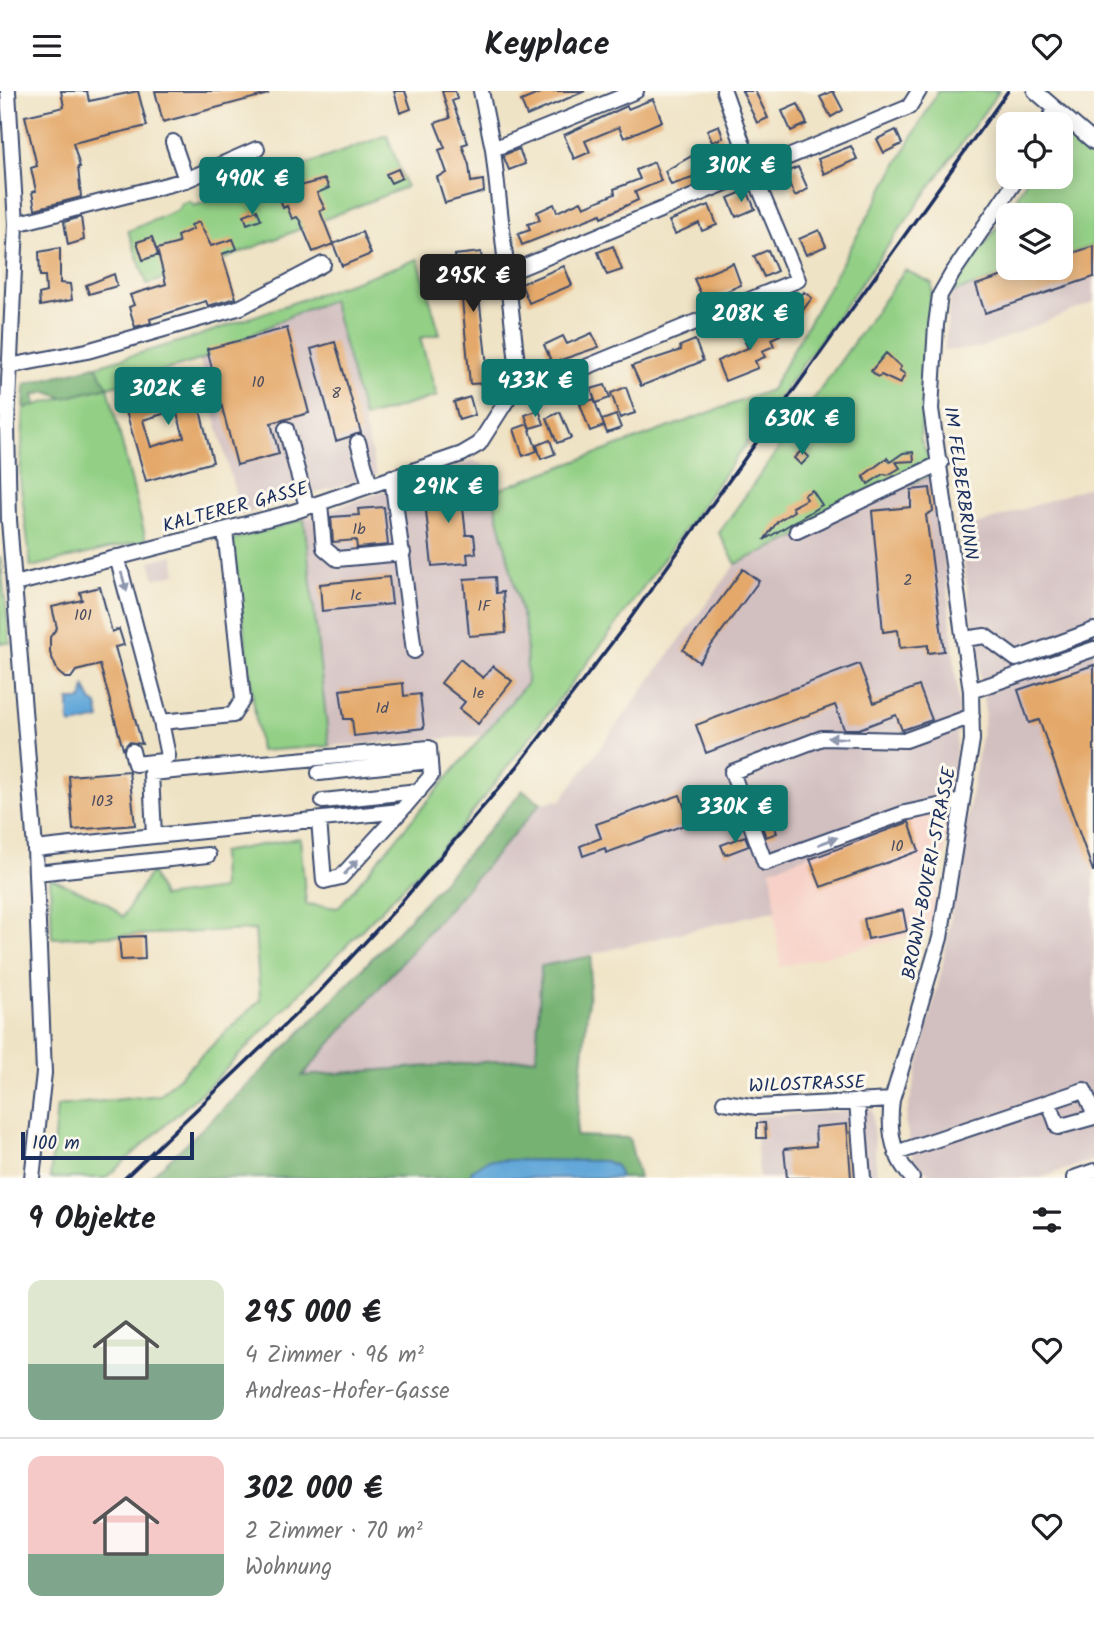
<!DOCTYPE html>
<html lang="de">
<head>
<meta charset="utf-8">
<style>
	body { margin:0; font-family:Kalam,sans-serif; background:#f6f6f6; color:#202124; height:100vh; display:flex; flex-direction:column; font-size:26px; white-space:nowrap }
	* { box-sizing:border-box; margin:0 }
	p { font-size:23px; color:#757577 }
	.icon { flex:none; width:38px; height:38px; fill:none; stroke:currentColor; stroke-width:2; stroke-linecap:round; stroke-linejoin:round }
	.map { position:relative; height:1087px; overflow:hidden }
	.drawer { display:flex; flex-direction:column; background:#fff; flex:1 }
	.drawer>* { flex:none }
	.tools { position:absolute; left:996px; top:21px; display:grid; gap:14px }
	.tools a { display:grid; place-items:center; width:77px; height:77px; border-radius:14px; background:#fff; box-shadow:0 4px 18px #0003; font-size:35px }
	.scale { position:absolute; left:21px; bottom:18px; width:173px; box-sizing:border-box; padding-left:7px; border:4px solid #1b2f5e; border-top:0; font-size:19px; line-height:24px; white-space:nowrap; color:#1b2f5e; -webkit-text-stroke:5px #fbf7ec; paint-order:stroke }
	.price { position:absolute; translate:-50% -60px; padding:0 16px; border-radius:7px; background:#0f766e; color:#fff; font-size:23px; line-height:46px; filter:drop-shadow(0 2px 4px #0008) }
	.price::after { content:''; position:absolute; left:50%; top:42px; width:21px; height:16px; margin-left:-10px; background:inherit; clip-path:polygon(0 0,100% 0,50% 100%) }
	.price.active { background:#222; color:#fff }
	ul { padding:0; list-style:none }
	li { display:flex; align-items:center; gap:21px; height:175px; padding:0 28px }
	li+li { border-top:2px solid #e0e0e0 }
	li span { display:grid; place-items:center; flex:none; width:196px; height:140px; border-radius:14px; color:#555 }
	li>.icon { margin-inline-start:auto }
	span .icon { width:84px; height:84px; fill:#fffc; stroke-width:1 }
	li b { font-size:30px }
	h2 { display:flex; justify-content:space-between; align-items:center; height:84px; padding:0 28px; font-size:30px }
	header { display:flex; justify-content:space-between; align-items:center; height:91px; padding:0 28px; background:#fff; font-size:32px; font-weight:700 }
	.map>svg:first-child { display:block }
	.built { fill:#f7d1c7 }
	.industrial { fill:#d2bfc0 }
	.green { fill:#93d085; stroke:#578072; stroke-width:2 }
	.forest { fill:#76b272; stroke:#487068; stroke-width:2 }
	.water { fill:#64a8d9; stroke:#406c9c; stroke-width:2 }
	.building { fill:#e4a96b; fill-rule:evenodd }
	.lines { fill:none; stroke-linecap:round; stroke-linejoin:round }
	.minor-casing { stroke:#3b4a6d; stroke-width:18 }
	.minor { stroke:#fff; stroke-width:14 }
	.rail { stroke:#1b2f5e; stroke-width:3.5 }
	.oneway { fill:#8d97ae }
	.labels { text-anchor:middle; stroke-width:6; stroke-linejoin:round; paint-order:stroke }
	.number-label { font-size:16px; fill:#4d4e61 }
	.street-label { font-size:19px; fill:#1b2f5e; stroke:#fbf7ec }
</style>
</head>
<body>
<header><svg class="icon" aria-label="menu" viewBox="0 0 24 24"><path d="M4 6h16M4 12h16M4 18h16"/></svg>Keyplace<svg class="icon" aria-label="heart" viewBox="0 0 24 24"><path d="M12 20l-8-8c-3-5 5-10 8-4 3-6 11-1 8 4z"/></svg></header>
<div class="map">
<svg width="1094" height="1087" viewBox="0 0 1094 1087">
	<rect width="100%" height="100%" fill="#fbf7ec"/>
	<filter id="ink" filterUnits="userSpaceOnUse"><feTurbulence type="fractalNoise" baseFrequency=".0143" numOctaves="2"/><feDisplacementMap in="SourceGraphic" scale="14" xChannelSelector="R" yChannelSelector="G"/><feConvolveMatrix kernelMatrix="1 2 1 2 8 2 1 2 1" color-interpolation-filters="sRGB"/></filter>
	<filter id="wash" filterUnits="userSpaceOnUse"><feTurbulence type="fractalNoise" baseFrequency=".00686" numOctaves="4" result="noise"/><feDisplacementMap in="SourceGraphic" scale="28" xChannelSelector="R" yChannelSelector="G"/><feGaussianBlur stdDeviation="1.57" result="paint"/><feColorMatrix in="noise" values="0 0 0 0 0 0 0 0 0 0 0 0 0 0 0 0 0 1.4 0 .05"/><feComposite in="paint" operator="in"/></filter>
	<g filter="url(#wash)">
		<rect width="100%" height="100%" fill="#efe3c5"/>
		<path class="built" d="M 952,722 L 930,840 L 780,876 L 770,778 L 910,727 Z"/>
		<path class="industrial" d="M 1094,155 L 1094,211 L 980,257 L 944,260 L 951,202 L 1028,177 L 1060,177 L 1061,166 Z
			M 332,209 L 377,384 L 241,424 L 200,269 L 292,224 Z
			M 472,369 L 484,374 L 492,401 L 526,541 L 527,592 L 484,645 L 329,655 L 304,428 Z
			M 936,381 L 959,616 L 952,722 L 910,727 L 771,778 L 776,819 L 542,875 L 537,967 L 302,985 L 541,712 L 561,709 L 736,473 Z
			M 1094,394 L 1094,1069 L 1040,1087 L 934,1087 L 914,1070 L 905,1030 L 942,877 L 985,622 L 959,440 Z
			M 174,464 L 176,483 L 155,488 L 150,470 Z
			M 872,1018 L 877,1087 L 759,1087 L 755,1026 Z"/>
		<path class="green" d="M 938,0 L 999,0 L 611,541 L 458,740 L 211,993 L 115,1079 L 105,1087 L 50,1087 L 57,1015 L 160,1004 L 260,909 L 255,839 L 52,847 L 50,787 L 107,812 L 123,826 L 151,780 L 162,806 L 222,798 L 221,761 L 300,747 L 306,813 L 338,817 L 527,592 L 526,541 L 492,401 L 771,299 Z
			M 1066,36 L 1094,64 L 1094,155 L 1061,166 L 1060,124 L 1008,124 L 1008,177 L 1028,177 L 951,202 L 1012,115 L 1028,86 L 1060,86 L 1061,37 Z
			M 387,44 L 406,96 L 212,173 L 147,193 L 128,140 L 178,119 L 181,113 L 190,110 L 194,115 Z
			M 418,168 L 440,243 L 420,247 L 437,305 L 364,327 L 332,209 L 292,224 L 200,269 L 108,296 L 146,449 L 31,476 L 20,388 L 24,317 L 107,296 L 96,275 L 195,246 Z
			M 905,179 L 932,192 L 920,348 L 936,381 L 736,473 L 719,442 Z
			M 304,428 L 329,655 L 260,660 L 232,449 Z
			M 0,465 L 10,552 L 0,552 Z"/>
		<path class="forest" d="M 96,275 L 108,296 L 64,307 L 47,301 L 34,304 L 36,314 L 24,317 L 25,293 Z
			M 523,699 L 541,712 L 302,985 L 536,967 L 541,875 L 592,865 L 576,1045 L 629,1047 L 639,1087 L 620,1087 L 616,1075 L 605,1070 L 488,1069 L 472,1079 L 470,1087 L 149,1087 C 282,966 406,836 523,699 Z"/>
		<path class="water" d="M 85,596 L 91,610 L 97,614 L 100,628 L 72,634 L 69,631 L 69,609 L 82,609 Z
			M 488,1069 L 605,1070 L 616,1075 L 620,1087 L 470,1087 L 472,1079 Z"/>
		<g id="blocks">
			<path class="building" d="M 61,0 L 87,0 L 89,10 L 138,0 L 147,35 L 73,52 L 80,76 L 78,76 L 81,106 L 35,118 L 32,101 L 36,100 L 31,77 L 37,75 L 25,25 L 64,16 Z
				M 155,0 L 267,0 L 268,3 L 163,31 Z
				M 394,0 L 405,0 L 411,18 L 400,22 Z
				M 442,0 L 455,0 L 457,8 L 452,10 L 468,52 L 462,54 L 469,74 L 471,91 L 483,89 L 484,101 L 445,112 L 437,86 L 447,82 L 439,59 L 445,57 L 435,32 L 450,27 Z
				M 545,0 L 585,0 L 527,25 L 521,10 Z
				M 742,0 L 755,0 L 768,27 L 757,32 Z
				M 833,0 L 843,19 L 831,26 L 820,6 Z
				M 653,8 L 662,30 L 624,47 L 619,36 L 585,50 L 590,61 L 574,68 L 564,44 L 627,15 L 628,18 Z
				M 798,13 L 807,33 L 791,40 L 782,20 Z
				M 719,34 L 723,47 L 712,51 L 707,39 Z
				M 896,39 L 902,53 L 884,62 L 877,48 Z
				M 851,55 L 857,68 L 824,83 L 818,68 Z
				M 519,58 L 525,73 L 509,79 L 503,64 Z
				M 699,61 L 708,82 L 671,94 L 665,80 Z
				M 654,71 L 661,90 L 635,101 L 638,109 L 602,126 L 601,123 L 522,154 L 518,143 L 530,139 L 528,133 L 540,129 L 537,121 L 554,113 L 557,121 L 581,110 L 584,116 L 615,103 L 614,98 L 640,88 L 636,79 Z
				M 798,76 L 808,98 L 795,105 L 784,82 Z
				M 398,78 L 402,87 L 391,92 L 386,83 Z
				M 325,88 L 329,97 L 317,102 L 325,118 L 320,120 L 333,153 L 313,161 L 300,130 L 297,126 L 292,128 L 287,115 L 283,117 L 280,107 L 301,98 L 300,95 Z
				M 747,99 L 755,118 L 736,126 L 728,107 Z
				M 709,114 L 717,134 L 702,140 L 699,132 L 675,143 L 669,130 Z
				M 257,119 L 261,128 L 247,133 L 244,124 Z
				M 81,126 L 84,149 L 68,154 L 64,131 Z
				M 199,131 L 211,155 L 233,148 L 237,158 L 222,163 L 236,207 L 208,215 L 206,210 L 150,228 L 151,232 L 135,236 L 129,216 L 134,214 L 130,204 L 166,193 L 157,158 L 179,152 L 177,145 L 193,138 L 191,134 Z
				M 819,139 L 826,155 L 806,164 L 799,148 Z
				M 362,141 L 371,163 L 342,175 L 333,153 Z
				M 152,146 L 158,164 L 143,169 L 137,151 Z
				M 613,155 L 622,179 L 607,184 L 598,161 Z
				M 1094,155 L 1094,186 L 985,222 L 976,194 L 1027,177 L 1060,177 L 1060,166 Z
				M 60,157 L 60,192 L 70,193 L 72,209 L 40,215 L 39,203 L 46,201 L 45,185 L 40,185 L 39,161 Z
				M 768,159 L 777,180 L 764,186 L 754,165 Z
				M 481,161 L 484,196 L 478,197 L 489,292 L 470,293 L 461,198 L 458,199 L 455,164 Z
				M 733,172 L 741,194 L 718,204 L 720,208 L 706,214 L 694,188 Z
				M 564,175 L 572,194 L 529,212 L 521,193 Z
				M 114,183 L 117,195 L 89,203 L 86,194 Z
				M 804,201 L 812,207 L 793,232 L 785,226 Z
				M 773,226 L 780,244 L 771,248 L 774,255 L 762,260 L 765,266 L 755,270 L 758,277 L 725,290 L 717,270 L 748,257 L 745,251 L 757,246 L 754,240 L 765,235 L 762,230 Z
				M 287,237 L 309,322 L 271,332 L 279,363 L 237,374 L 207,258 Z
				M 592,242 L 599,256 L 552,272 L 544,254 L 563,245 L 567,253 Z
				M 695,249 L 703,270 L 641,295 L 632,275 L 681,259 L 680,255 Z
				M 335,251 L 361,342 L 336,350 L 311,258 Z
				M 886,262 L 901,276 L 899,279 L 905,283 L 900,293 L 881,284 L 878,286 L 871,280 Z
				M 191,283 L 213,371 L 146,390 L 121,303 ZM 176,319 L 184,346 L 151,356 L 143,329 Z
				M 605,294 L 610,307 L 596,312 L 591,298 Z
				M 626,296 L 635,322 L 620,327 L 611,302 Z
				M 470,306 L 475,324 L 459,329 L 454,311 Z
				M 594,308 L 604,335 L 590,340 L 580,313 Z
				M 539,319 L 544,333 L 530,337 L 525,324 Z
				M 560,321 L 571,347 L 557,352 L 547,327 Z
				M 616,324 L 621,337 L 607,342 L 602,329 Z
				M 528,333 L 537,360 L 523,365 L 514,338 Z
				M 550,349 L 555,363 L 541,368 L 537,354 Z
				M 802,359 L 809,366 L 801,374 L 794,367 Z
				M 913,361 L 914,370 L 896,371 L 900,377 L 888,384 L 883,383 L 868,393 L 863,385 L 887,367 L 890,371 L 903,362 Z
				M 460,389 L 466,444 L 474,444 L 476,462 L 467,463 L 468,472 L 432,475 L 424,402 L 431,402 L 430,392 Z
				M 930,397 L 933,420 L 926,424 L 944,560 L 928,562 L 928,554 L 900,557 L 898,539 L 883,541 L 872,420 L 911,416 L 911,399 Z
				M 812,399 L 822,414 L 764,449 L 778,430 L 794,420 L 792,416 L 807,408 L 804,404 Z
				M 384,416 L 388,454 L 357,457 L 356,449 L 333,451 L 331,426 L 359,424 L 358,418 Z
				M 743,478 L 759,490 L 699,571 L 683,559 Z
				M 389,486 L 392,513 L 322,520 L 320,493 Z
				M 495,486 L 496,502 L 503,501 L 506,542 L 469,545 L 464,488 Z
				M 100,496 L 112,541 L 119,538 L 124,554 L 115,556 L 142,653 L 129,651 L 123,658 L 100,574 L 76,580 L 71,587 L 65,587 L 58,581 L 50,562 L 50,546 L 57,537 L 52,516 L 82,509 L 80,501 Z
				M 460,568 L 483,587 L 493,575 L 512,590 L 478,633 L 459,618 L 465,611 L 441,592 Z
				M 859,573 L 874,612 L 919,595 L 932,629 L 902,639 L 896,624 L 859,638 L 844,638 L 835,614 L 706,662 L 696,634 Z
				M 1094,574 L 1094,780 L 1093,780 L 1039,629 L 1029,632 L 1018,599 Z
				M 403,592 L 404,605 L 420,603 L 424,637 L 354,645 L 352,628 L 344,628 L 340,599 Z
				M 129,680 L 135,734 L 73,739 L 69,685 Z
				M 680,704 L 690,732 L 606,762 L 605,757 L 583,765 L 580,755 L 601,747 L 596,733 Z
				M 767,718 L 777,742 L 766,746 L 757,722 Z
				M 909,731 L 919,760 L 821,796 L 810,768 Z
				M 745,745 L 749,755 L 725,764 L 721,754 Z
				M 903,819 L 907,840 L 868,848 L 864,828 Z
				M 144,845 L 145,868 L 121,869 L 119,846 Z
				M 757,1032 L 765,1032 L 766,1047 L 757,1047 Z
				M 847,1033 L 851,1087 L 787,1087 L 784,1058 L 816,1055 L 815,1036 Z"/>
		</g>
	</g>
	<g filter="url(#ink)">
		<use href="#blocks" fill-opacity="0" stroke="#3b4a6d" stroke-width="2"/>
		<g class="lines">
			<g class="minor-casing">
				<path id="minor" d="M 8,0 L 16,133 L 7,335 L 9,429 L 35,758 L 44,982 L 32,1087
					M 1035,0 L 1094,51
					M 1046,33 L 1055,19
					M 173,51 L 186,89
					M 493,58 L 636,0
					M 16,133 L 186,89 L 257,58
					M 508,182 L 909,16 L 919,0
					M 9,275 L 87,260 L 241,216 L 323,173
					M 519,290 L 547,292 L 798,189 L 753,82 L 724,0
					M 286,338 L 307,416
					M 358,351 L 370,394
					M 392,386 L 414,560
					M 320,412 L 324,457 L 337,468 L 403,462
					M 797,440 L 941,372
					M 117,466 L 161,631 L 233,624 L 243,608 L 225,439
					M 15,493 L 293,421 L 462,363 L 479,353 L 519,290 L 493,58 L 481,0
					M 964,548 L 985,545 L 1016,568 L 1094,539
					M 971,600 L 1094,558
					M 429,657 L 431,685 L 401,720 L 154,745 L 151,682 Z
					M 132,660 L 135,673 L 163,670 L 168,665 L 161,631
					M 319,682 L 430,670
					M 323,710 L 419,700
					M 962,710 L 905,722 L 765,772 L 732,681 L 822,647 L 906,649 L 972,625
					M 319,729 L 324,790 L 341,786 L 401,720
					M 35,758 L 154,745
					M 36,782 L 208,764
					M 857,1010 L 863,1087
					M 724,1011 L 757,1016 L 892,1009
					M 1049,1011 L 1058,1036 L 1094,1026
					M 896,1062 L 1084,999 L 1094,1022
					M 912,1087 C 892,1065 888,1038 892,1009 L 940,847 L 972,649 L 971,600 L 931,318 L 936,234 L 940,204 L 952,183 L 1018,86
					M 1074,1087 L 1094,1080"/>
			</g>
			<use href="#minor" class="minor"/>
			<path class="rail" d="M 125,1087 L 318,902 L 394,820 L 517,676 L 627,532 L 1008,0"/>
		</g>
		<defs><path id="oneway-solid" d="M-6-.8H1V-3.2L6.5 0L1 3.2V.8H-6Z" transform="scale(1.75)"/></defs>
		<g class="oneway">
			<use href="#oneway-solid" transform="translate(124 491) rotate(74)"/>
			<use href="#oneway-solid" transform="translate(838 647) rotate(-178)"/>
			<use href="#oneway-solid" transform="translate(828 750) rotate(-20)"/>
			<use href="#oneway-solid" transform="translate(351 776) rotate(-48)"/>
		</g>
	</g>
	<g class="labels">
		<g class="number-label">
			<text x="258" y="296">10</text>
			<text x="336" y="307">8</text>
			<text x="359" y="443">1b</text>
			<text x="908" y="494">2</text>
			<text x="356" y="509">1c</text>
			<text x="484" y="520">1F</text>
			<text x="83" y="529">101</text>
			<text x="478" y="607">1e</text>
			<text x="382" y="622">1d</text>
			<text x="102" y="715">103</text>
			<text x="897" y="760">10</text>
		</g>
		<g class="street-label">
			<text transform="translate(962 392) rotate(82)" y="7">IM FELBERBRUNN</text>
			<text transform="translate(235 415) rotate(-15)" y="7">KALTERER GASSE</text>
			<text transform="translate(928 782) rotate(-79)" y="7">BROWN-BOVERI-STRASSE</text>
			<text transform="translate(807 992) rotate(-2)" y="7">WILOSTRASSE</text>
		</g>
	</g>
</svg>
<div class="tools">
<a><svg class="icon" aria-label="locate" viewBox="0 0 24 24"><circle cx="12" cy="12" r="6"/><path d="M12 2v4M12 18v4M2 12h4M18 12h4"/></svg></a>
<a><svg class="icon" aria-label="layers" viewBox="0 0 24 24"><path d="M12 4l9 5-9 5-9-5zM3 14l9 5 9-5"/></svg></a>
</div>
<div class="scale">100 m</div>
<b class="price" style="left:741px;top:113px">310K €</b>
<b class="price" style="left:252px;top:126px">490K €</b>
<b class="price active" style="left:473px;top:223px">295K €</b>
<b class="price" style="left:750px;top:261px">208K €</b>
<b class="price" style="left:535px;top:328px">433K €</b>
<b class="price" style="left:168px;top:336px">302K €</b>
<b class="price" style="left:802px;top:366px">630K €</b>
<b class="price" style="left:448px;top:434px">291K €</b>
<b class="price" style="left:735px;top:754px">330K €</b>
</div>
<section class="drawer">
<h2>9 Objekte<svg class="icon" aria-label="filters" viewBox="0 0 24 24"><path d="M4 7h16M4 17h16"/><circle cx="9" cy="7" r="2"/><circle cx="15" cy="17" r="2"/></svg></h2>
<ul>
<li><span style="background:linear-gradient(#dfe7d0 60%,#7fa58c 0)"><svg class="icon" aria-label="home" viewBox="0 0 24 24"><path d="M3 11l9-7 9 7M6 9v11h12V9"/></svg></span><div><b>295 000 €</b><p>4 Zimmer · 96 m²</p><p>Andreas-Hofer-Gasse</p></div><svg class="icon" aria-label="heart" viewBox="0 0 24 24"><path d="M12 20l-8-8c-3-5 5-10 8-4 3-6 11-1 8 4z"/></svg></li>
<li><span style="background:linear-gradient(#f6c9c9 70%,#7fa58c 0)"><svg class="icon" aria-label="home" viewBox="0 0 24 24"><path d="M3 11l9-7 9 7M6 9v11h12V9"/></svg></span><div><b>302 000 €</b><p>2 Zimmer · 70 m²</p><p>Wohnung</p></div><svg class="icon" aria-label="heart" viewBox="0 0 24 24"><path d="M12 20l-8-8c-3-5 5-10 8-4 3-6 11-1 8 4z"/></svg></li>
</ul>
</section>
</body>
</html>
